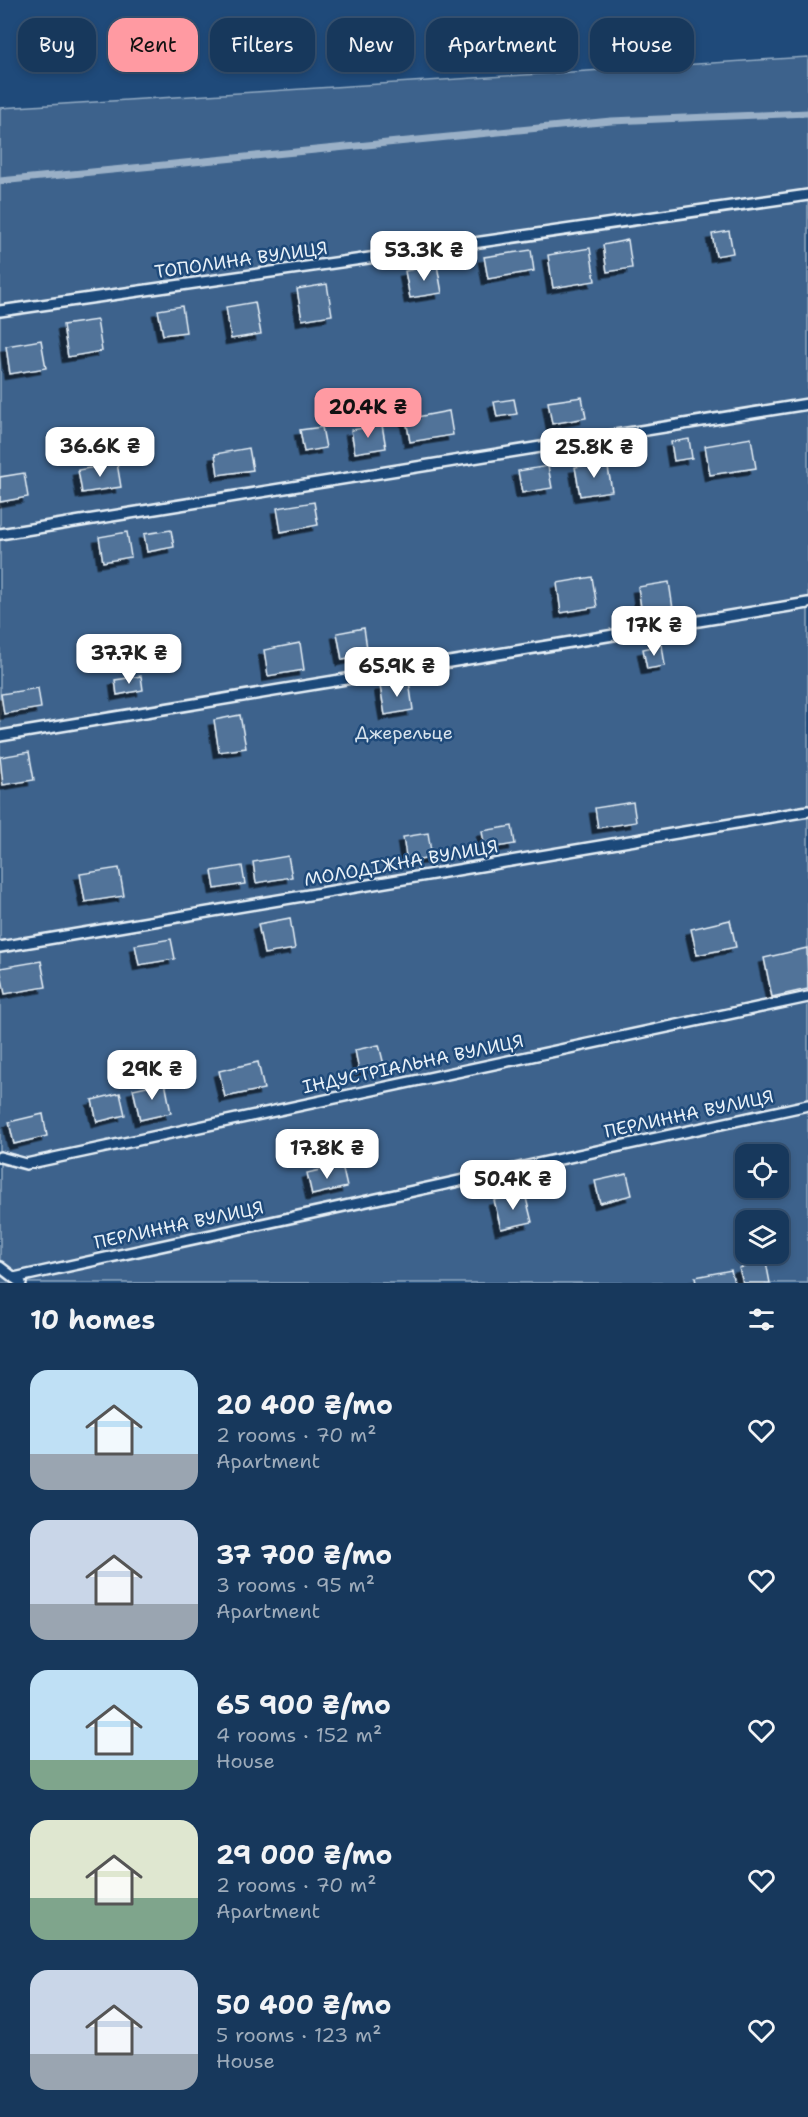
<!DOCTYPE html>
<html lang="en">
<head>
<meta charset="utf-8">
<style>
	body { margin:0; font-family:"Shantell Sans",sans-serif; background:#203f62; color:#f1f3f6; height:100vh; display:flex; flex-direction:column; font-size:22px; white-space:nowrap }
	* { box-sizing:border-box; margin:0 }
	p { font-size:20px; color:#9eacbb }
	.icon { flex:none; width:33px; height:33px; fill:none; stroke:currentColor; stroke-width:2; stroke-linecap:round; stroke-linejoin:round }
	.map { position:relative; height:1283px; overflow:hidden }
	.side { display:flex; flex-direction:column; background:#17385c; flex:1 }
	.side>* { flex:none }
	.guide { position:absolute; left:18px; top:18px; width:772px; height:54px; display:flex; gap:12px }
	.buttons { position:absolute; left:735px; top:1144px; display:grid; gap:12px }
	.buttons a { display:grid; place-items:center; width:54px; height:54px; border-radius:12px; background:#17385c; box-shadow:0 3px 9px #0003,0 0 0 2px #365272; font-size:30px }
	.price { position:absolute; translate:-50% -51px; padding:0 14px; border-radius:12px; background:#fff; color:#222; font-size:20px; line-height:39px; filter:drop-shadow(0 2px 3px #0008) }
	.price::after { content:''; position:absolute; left:50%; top:36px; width:18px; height:14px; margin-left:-9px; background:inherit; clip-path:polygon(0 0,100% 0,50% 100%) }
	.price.on { background:#ff9aa2; color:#111 }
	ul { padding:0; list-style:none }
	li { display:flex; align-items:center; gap:18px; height:150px; padding:0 30px }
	li span { display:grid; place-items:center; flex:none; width:168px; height:120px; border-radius:18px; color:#555 }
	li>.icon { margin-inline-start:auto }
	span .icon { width:72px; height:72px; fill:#fffc; stroke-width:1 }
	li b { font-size:26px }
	h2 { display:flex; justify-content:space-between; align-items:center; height:72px; padding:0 30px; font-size:26px }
	.pill { padding:0 21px; border-radius:18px; background:#17385c; box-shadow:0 3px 9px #0003,0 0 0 2px #365272; font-size:21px; line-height:54px }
	.pill.on { background:#ff9aa2; color:#111 }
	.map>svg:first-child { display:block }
	.green { fill:#3c628c; stroke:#92aac2; stroke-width:1.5; fill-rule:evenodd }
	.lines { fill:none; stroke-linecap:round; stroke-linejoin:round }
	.stream { stroke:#9ab0c7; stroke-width:7 }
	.building { fill:#517399; stroke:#e8f1f8; stroke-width:1.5; filter:url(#shadow) }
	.service-casing { stroke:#e8f1f8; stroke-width:14 }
	.service { stroke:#1f4a7a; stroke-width:9 }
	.labels { text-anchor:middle; stroke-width:5; stroke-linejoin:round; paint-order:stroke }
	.street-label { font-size:18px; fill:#e8f1f8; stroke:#1f4a7a }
	.park-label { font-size:18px; fill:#d7e3ed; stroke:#1f4a7a }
</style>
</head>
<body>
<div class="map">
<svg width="808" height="1283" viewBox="0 0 808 1283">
	<defs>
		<filter id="shadow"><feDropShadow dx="-5.5" dy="5.5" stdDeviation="0" flood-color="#0009"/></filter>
	</defs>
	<rect width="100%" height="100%" fill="#1f4a7a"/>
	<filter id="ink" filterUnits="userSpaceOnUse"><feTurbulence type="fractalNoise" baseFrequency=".0167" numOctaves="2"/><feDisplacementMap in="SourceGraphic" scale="12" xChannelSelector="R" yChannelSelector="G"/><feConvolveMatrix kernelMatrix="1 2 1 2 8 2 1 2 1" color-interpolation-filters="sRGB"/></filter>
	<g filter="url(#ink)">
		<path class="green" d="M 808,57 L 808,1283 L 0,1283 L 0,108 ZM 746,1155 L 778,1155 L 778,1188 L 746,1188 ZM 746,1221 L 778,1221 L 778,1254 L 746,1254 Z"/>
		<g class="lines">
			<path class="stream" d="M 0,181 L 611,121 L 808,113"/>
		</g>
		<path class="building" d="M 729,231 L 733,253 L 716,256 L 712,234 Z
			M 628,240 L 632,268 L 607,272 L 603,245 Z
			M 590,248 L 595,281 L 553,288 L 548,255 Z
			M 531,250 L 534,271 L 488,279 L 484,257 Z
			M 437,265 L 442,293 L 410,298 L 405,271 Z
			M 327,284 L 332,315 L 302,320 L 297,289 Z
			M 255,302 L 261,334 L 231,339 L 226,307 Z
			M 182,306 L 186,332 L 163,335 L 158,310 Z
			M 97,320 L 102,351 L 68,357 L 63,325 Z
			M 41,340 L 46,368 L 10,374 L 6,346 Z
			M 582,397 L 586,418 L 552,424 L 548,402 Z
			M 514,399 L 517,414 L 497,417 L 494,402 Z
			M 449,411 L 453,435 L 410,442 L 406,419 Z
			M 382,425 L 386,448 L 355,453 L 351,430 Z
			M 322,427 L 326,448 L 304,452 L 300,430 Z
			M 751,438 L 756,468 L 710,475 L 705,446 Z
			M 689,439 L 692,458 L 674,461 L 671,442 Z
			M 249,448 L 253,470 L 218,475 L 215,454 Z
			M 607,462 L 612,491 L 580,496 L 575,467 Z
			M 117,463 L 121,487 L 82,493 L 78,470 Z
			M 548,466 L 552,488 L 522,493 L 518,471 Z
			M 24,473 L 28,497 L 0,502 L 0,477 Z
			M 314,502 L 318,525 L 281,532 L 277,508 Z
			M 171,530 L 174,547 L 147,552 L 144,534 Z
			M 127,532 L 131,557 L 103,562 L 99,537 Z
			M 592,577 L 597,607 L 561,613 L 557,583 Z
			M 669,582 L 673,609 L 642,614 L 638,587 Z
			M 364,628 L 368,655 L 342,660 L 337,633 Z
			M 300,643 L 304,670 L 268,676 L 264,650 Z
			M 662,645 L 665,666 L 647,669 L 643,649 Z
			M 141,676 L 143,690 L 117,695 L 115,680 Z
			M 409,681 L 413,710 L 385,715 L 380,686 Z
			M 38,688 L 41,708 L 4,714 L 1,694 Z
			M 240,715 L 246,748 L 219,752 L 214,720 Z
			M 29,752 L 34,780 L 3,785 L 0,757 Z
			M 633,802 L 636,822 L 598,828 L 595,808 Z
			M 512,826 L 515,844 L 485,849 L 482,831 Z
			M 428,833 L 432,858 L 407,862 L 403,837 Z
			M 288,856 L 292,877 L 256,883 L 253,862 Z
			M 242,866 L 245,884 L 215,889 L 212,871 Z
			M 119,868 L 124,896 L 85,902 L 80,874 Z
			M 290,918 L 295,949 L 264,954 L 258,924 Z
			M 730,920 L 736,947 L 697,955 L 691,929 Z
			M 171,939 L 175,959 L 139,965 L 135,945 Z
			M 807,948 L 808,989 L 772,997 L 764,958 Z
			M 41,961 L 46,987 L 5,994 L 0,968 Z
			M 379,1045 L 384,1065 L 359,1071 L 355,1050 Z
			M 258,1062 L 264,1089 L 225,1097 L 219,1071 Z
			M 165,1082 L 171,1113 L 140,1120 L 133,1089 Z
			M 120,1093 L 125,1115 L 97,1122 L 92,1100 Z
			M 43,1114 L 47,1136 L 14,1144 L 9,1122 Z
			M 342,1165 L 347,1187 L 312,1195 L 307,1173 Z
			M 627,1174 L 632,1195 L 600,1203 L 595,1181 Z
			M 525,1194 L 532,1222 L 501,1229 L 494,1200 Z
			M 766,1262 L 770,1283 L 743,1283 L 739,1268 Z
			M 731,1270 L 734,1283 L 696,1283 L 695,1277 Z"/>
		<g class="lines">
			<g class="service-casing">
				<path id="service" d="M 0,311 L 808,195
					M 0,534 L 808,404
					M 0,736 L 808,603
					M 0,947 L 808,811
					M 0,1157 L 26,1164 L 808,997
					M 0,1267 L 21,1283
					M 14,1278 L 808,1105"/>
			</g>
			<use href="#service" class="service"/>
		</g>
	</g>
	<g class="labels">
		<g class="street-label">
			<text transform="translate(241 260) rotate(-8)" y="6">ТОПОЛИНА ВУЛИЦЯ</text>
			<text transform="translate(401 863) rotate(-10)" y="6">МОЛОДІЖНА ВУЛИЦЯ</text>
			<text transform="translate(413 1064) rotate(-12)" y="6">ІНДУСТРІАЛЬНА ВУЛИЦЯ</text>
			<text transform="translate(689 1114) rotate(-12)" y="6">ПЕРЛИННА ВУЛИЦЯ</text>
			<text transform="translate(179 1225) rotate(-12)" y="6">ПЕРЛИННА ВУЛИЦЯ</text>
		</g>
		<g class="park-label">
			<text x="404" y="739">Джерельце</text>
		</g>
	</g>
</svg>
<div class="buttons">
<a><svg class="icon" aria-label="locate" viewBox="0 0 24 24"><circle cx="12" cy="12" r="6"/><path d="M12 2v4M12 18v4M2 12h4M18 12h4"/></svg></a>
<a><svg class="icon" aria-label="layers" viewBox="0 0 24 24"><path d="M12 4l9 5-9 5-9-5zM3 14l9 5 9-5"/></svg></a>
</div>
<b class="price" style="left:424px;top:282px">53.3K ₴</b>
<b class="price on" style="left:368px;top:439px">20.4K ₴</b>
<b class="price" style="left:100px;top:478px">36.6K ₴</b>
<b class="price" style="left:594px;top:479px">25.8K ₴</b>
<b class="price" style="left:654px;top:657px">17K ₴</b>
<b class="price" style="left:129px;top:685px">37.7K ₴</b>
<b class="price" style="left:397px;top:698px">65.9K ₴</b>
<b class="price" style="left:152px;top:1101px">29K ₴</b>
<b class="price" style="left:327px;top:1180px">17.8K ₴</b>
<b class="price" style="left:513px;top:1211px">50.4K ₴</b>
<div class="guide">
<a class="pill">Buy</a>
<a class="pill on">Rent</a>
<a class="pill">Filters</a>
<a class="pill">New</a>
<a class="pill">Apartment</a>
<a class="pill">House</a>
</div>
</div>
<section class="side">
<h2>10 homes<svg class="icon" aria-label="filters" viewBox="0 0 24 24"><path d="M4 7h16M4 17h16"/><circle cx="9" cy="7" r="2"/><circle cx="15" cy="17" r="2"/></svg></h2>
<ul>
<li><span style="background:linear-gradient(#bfe0f5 70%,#9aa5b1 0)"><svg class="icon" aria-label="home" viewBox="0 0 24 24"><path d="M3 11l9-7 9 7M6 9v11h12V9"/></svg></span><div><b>20 400 ₴/mo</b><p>2 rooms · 70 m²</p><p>Apartment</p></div><svg class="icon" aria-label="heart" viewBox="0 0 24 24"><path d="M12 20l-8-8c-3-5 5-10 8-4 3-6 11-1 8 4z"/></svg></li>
<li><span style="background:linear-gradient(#c9d6e8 70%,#9aa5b1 0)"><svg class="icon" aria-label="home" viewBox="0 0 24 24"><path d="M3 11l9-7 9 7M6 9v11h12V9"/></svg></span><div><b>37 700 ₴/mo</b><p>3 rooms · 95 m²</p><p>Apartment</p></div><svg class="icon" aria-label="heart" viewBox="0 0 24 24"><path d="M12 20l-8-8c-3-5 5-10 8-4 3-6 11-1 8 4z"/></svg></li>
<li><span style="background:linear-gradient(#bfe0f5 75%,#7fa58c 0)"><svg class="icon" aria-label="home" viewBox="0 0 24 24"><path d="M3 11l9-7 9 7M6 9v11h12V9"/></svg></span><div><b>65 900 ₴/mo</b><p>4 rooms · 152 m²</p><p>House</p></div><svg class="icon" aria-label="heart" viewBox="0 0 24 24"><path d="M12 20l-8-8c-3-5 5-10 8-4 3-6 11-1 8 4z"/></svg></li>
<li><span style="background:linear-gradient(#dfe7d0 65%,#7fa58c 0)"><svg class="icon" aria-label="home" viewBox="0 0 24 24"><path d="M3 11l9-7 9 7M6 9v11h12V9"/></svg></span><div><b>29 000 ₴/mo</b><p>2 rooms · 70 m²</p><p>Apartment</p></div><svg class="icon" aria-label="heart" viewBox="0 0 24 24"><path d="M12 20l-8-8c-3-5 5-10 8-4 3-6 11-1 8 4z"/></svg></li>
<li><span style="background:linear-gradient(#c9d6e8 70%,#9aa5b1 0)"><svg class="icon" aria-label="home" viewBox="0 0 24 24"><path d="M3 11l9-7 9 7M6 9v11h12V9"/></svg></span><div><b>50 400 ₴/mo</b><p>5 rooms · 123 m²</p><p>House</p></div><svg class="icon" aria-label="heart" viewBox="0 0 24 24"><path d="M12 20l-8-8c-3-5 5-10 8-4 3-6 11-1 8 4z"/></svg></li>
</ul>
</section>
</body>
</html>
